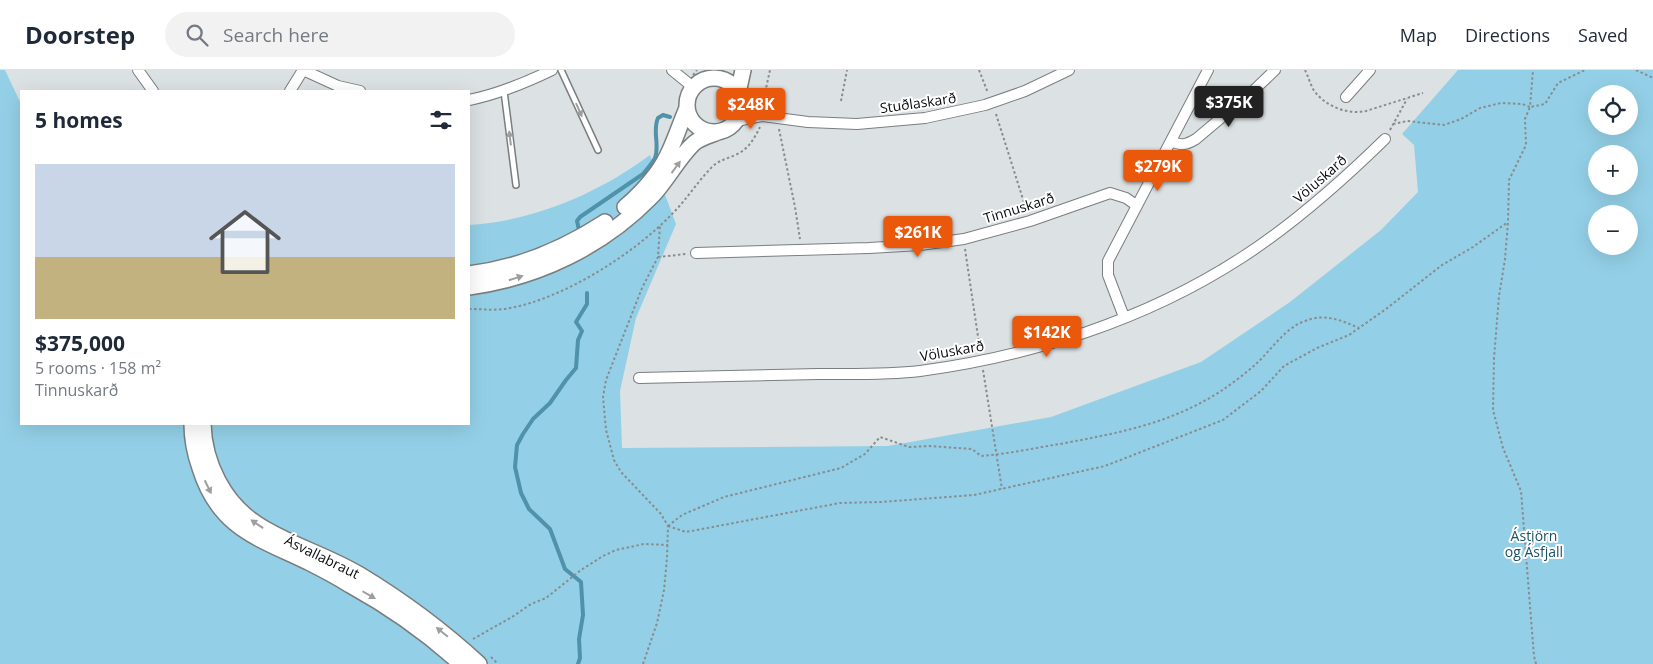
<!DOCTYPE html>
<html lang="en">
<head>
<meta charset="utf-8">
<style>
	body { margin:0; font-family:"Open Sans",sans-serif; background:#f2f2f3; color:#1f2937; height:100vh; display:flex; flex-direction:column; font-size:19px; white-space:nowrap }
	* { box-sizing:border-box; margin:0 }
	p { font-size:16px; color:#747a83 }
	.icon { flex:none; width:28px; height:28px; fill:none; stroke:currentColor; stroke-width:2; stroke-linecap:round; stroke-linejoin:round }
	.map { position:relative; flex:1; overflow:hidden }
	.sheet { position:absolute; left:20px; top:20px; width:450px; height:335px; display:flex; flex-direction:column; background:#fff; border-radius:0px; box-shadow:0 5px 20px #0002 }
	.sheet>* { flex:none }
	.fabs { position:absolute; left:1588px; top:15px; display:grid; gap:10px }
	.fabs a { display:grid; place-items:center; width:50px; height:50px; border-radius:50%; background:#fff; box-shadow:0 5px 20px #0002; font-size:25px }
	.price { position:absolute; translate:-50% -42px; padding:0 11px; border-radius:5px; background:#ea580c; color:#fff; font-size:16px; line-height:32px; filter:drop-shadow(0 1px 2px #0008) }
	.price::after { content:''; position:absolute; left:50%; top:30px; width:15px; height:11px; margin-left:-8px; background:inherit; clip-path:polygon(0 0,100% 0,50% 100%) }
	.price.on { background:#222; color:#fff }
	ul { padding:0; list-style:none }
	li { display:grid; align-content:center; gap:10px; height:265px; padding:0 15px }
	li span { display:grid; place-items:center; height:155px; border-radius:0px; color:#555 }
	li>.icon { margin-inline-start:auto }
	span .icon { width:90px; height:90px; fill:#fffc; stroke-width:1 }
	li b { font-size:21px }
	h2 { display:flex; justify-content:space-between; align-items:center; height:60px; padding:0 15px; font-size:21px }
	header { display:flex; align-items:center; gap:30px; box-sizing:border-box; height:70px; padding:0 25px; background:#fff; border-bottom:1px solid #e0e1e3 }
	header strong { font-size:24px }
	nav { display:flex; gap:28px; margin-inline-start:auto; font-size:18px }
	.search { width:350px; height:45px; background:#f2f2f3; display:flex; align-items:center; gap:12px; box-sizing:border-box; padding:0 18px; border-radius:28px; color:#747a83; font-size:19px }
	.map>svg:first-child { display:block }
	.green { fill:#93d0e7; fill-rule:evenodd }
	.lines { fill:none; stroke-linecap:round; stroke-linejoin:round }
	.stream { stroke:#5192ab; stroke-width:4 }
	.service-casing { stroke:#797e7f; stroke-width:8 }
	.minor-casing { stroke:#797e7f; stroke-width:12 }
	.secondary-casing { stroke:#797e7f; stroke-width:18 }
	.path { stroke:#888c8e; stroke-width:2; stroke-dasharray:2.5 2.5; stroke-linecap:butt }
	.service { stroke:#fff; stroke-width:5 }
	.minor { stroke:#fff; stroke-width:10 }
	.secondary { stroke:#fff; stroke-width:15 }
	.oneway { fill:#9d9e9e }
	.labels { text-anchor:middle; stroke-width:4; stroke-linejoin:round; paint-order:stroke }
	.street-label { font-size:14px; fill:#0a0c0d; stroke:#fff }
	.park-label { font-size:14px; fill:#1a5163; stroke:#fff }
</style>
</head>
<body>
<header>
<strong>Doorstep</strong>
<div class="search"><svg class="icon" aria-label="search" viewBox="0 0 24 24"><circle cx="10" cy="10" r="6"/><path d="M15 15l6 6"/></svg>Search here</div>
<nav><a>Map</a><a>Directions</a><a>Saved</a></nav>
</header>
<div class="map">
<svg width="1653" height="594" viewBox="0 0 1653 594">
	<rect width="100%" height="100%" fill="#dce1e3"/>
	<path class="green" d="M 0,0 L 5,0 L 21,34 L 21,354 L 469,354 L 469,155 C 534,151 599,123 650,85 L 676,154 L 636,248 L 620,321 L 622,378 L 888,376 L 1051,347 L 1201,292 L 1290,232 L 1381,160 L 1418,122 L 1414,75 L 1402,64 L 1458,0 L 1653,0 L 1653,594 L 0,594 ZM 1596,24 L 1629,24 L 1629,56 L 1596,56 ZM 1596,84 L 1629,84 L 1629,116 L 1596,116 ZM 1596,144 L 1629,144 L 1629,176 L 1596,176 Z"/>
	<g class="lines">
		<path class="stream" d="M 579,160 L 577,151 L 580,147 L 643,104 C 647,99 652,94 655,88 C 660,75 652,61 658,48 L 663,45 L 670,47
			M 578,594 L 580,588 L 579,569 L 583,545 L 581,512 L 565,499 L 550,459 L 529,439 L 521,423 L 515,397 L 517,375 L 523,364 L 533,349 L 550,333 L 566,310 L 576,298 L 578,270 L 582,261 L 576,252 L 587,234 L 587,223"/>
		<g class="service-casing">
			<path id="service" d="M 561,0 L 598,80
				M 504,21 L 516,115"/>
		</g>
		<g class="minor-casing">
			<path id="minor" d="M 138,0 L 153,21
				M 303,0 L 338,16 L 360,21
				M 672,0 L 693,17
				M 290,21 L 303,0
				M 1346,27 L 1370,0
				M 469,30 C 499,24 525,13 552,0
				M 741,30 L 762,46
				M 736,51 L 762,46 L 808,52 L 857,54 L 925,48 L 985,35 L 1025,21 L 1069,0
				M 1171,71 C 1181,76 1186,75 1196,69 L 1253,21 L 1275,0
				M 696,183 L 869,178 L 920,175 L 964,169 L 1030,151 L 1110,123 L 1126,128 L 1136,135
				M 1124,247 L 1108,205 L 1108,191 L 1208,0
				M 639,308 C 699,307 758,305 818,304 C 852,304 887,305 920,301 C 1032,286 1145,250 1241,188 C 1294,154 1341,112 1385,69"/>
		</g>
		<g class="secondary-casing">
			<path id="secondary" d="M687 35a27 27 0 1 1 54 0a27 27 0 1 1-54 0Z
				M 738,23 L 743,0
				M 625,137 C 637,127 648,115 657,103 C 671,84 678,59 687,38
				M 469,204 C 519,198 562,180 605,152
				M 469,217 C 537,208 602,177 651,127 C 665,114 683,80 697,71 C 703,67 711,65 718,62
				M 192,354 C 192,369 195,384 200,398 C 219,459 259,468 310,493 C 324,500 337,507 350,515 C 390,537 427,563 461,594
				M 203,354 C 204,393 224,433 257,454 C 289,475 327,485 360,505 C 403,531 442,560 479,594"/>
		</g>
		<path class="path" d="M 979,0 L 988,23
			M 1305,0 C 1308,6 1310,13 1313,19 C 1324,36 1347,45 1366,41 L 1423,23
			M 1636,0 L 1653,8
			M 693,5 L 697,0
			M 841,31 L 847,0
			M 763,32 L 770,0
			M 996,44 L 1027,142
			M 1393,54 L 1407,51 L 1444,55 L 1461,49 L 1480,38 L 1501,33 L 1522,34 L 1530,37 L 1533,0
			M 779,59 L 795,137 L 800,169
			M 1390,60 L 1407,29
			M 965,179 L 980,280
			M 658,187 L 686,184
			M 469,239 C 483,239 496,241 510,238 C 565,228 635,183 673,143 C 687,129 698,111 712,97 C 719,90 727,89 735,85 C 748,80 754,69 760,57
			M 983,300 L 1002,419
			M 668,456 L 686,462 L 840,433 L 881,432 L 974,425 L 1105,396 L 1223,350 L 1261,321 L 1284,296 L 1317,278 L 1349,265 L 1386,239 L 1442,195 L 1473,177 L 1508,152
			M 668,456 L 682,445 L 724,427 L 841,398 L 865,384 L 880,367 L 909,377 L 929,376 L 972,379 L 981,386 C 1008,384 1034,378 1060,374 C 1118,363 1170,354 1221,321 C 1233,313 1246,303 1257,293 C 1272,279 1285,258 1305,251 C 1325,243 1340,250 1359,258
			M 473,569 L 512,547 L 531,534 L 546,528 L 581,500 L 603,486 L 616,480 L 644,474 L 668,475
			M 491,587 L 498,594
			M 643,594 L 657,553 L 664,520 L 667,488 L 668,456 L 661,444 L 621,402 L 614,390 L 606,360 L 603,327 L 606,310 L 642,218 L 658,187 L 660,155
			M 1536,594 L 1534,586 L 1530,536 L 1521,421 L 1503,378 L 1493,340 L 1494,288 L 1499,226 L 1505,189 L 1508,152 L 1509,110 L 1526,75 L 1525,49 L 1530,37 L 1545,34 L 1558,13 L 1585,0"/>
		<use href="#service" class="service"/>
		<use href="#minor" class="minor"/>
		<use href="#secondary" class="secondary"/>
	</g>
	<defs><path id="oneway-solid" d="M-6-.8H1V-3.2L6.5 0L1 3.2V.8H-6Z" transform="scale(1.25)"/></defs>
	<g class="oneway">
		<use href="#oneway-solid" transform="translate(579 40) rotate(66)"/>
		<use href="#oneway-solid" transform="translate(510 68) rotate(-97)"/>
		<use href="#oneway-solid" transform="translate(676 97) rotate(-54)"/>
		<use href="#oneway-solid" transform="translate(516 208) rotate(-17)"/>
		<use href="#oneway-solid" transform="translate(208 417) rotate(64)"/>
		<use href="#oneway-solid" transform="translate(257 454) rotate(-146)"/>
		<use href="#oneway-solid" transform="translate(369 525) rotate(30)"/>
		<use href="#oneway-solid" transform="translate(442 562) rotate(-141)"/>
	</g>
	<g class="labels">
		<g class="street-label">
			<text transform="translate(918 33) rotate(-8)" y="5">Stuðlaskarð</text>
			<text transform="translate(1320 109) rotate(-41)" y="5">Völuskarð</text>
			<text transform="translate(1019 138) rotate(-17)" y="5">Tinnuskarð</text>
			<text transform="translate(952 281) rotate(-10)" y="5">Völuskarð</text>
			<text transform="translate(322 487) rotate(26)" y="5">Ásvallabraut</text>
		</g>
		<g class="park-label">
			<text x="1534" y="471">Ástjörn<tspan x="1534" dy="16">og Ásfjall</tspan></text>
		</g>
	</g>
</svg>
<div class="fabs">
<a><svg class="icon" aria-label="locate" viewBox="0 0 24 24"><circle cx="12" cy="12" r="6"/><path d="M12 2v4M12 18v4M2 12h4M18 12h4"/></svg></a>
<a>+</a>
<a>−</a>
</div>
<b class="price on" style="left:1229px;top:58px">$375K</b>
<b class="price" style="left:751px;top:60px">$248K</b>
<b class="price" style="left:1158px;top:122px">$279K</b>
<b class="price" style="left:918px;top:188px">$261K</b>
<b class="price" style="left:1047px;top:288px">$142K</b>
<section class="sheet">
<h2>5 homes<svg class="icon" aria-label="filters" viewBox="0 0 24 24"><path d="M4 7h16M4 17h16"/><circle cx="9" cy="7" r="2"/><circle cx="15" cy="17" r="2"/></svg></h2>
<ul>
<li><span style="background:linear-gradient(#c9d6e8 60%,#c2b280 0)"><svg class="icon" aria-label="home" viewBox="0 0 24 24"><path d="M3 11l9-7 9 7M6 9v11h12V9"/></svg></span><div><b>$375,000</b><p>5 rooms · 158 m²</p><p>Tinnuskarð</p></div></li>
</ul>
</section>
</div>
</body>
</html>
